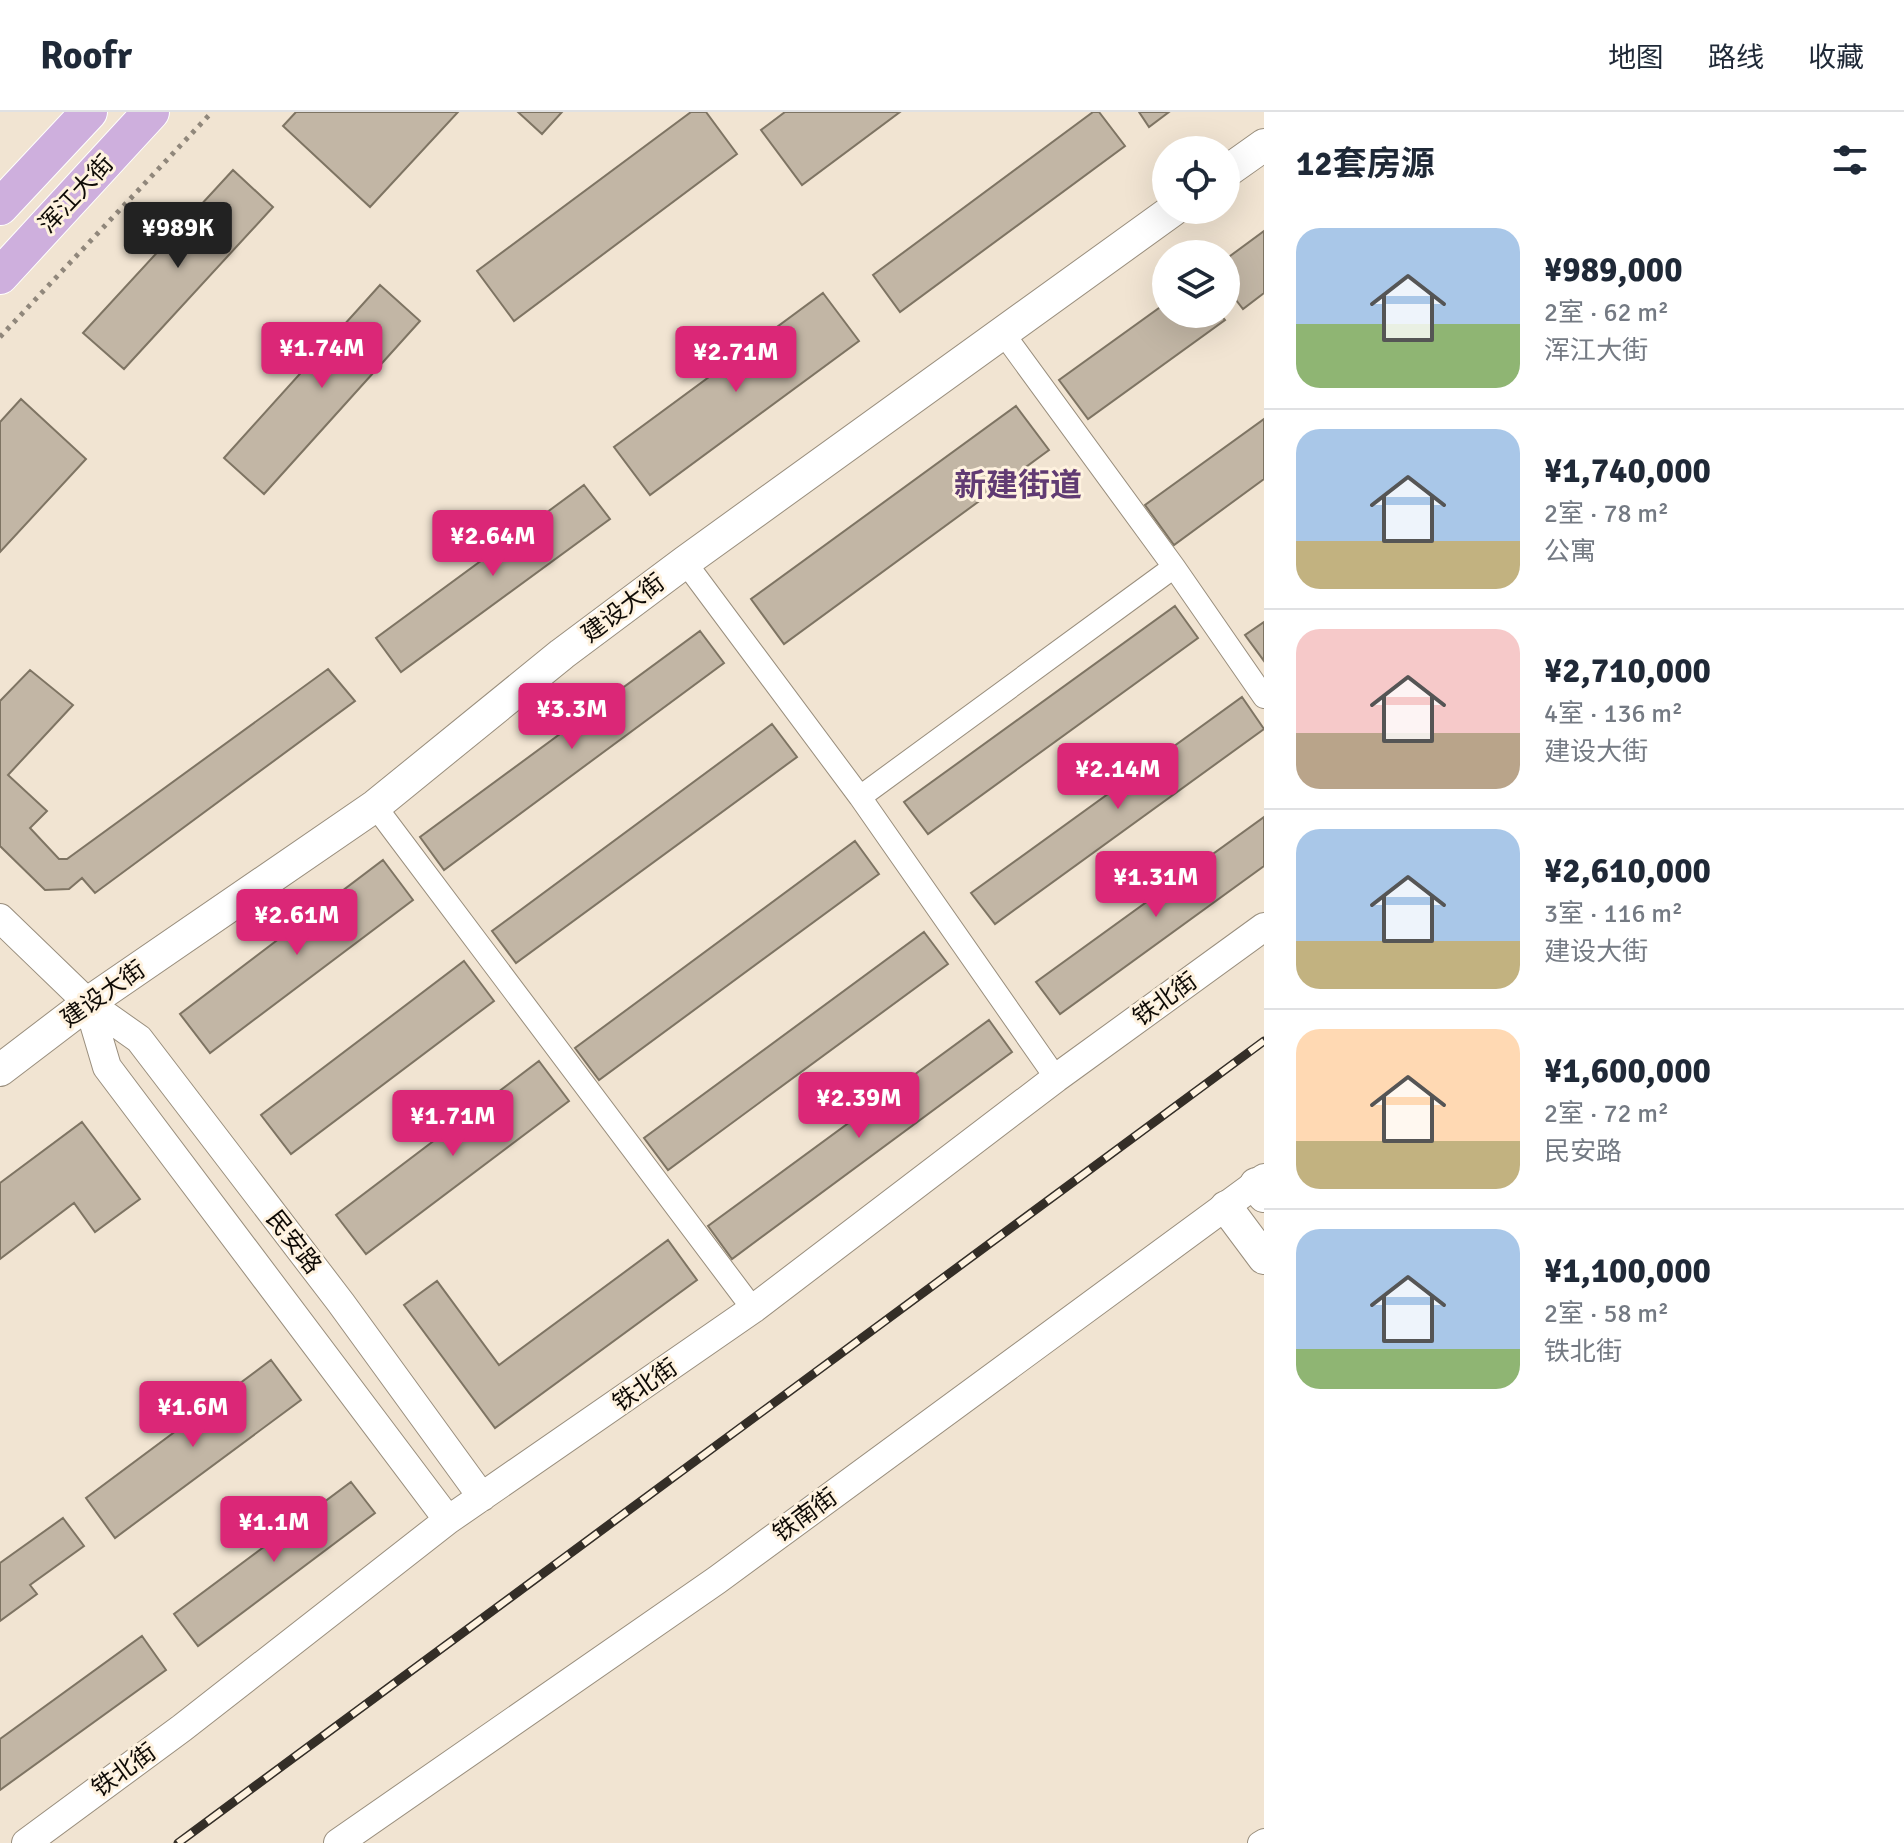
<!DOCTYPE html>
<html lang="zh">
<head>
<meta charset="utf-8">
<style>
	body { margin:0; font-family:Signika,"Noto Sans SC",sans-serif; background:#f6f6f7; color:#1f2937; height:100vh; display:flex; flex-direction:column; font-size:30px; white-space:nowrap }
	* { box-sizing:border-box; margin:0 }
	p { font-size:26px; color:#747a83 }
	.icon { flex:none; width:44px; height:44px; fill:none; stroke:currentColor; stroke-width:2; stroke-linecap:round; stroke-linejoin:round }
	.map { position:relative; flex:1; overflow:hidden }
	.sheet { display:flex; flex-direction:column; background:#fff; width:640px }
	.sheet>* { flex:none }
	.fabs { position:absolute; left:1152px; top:24px; display:grid; gap:16px }
	.fabs a { display:grid; place-items:center; width:88px; height:88px; border-radius:50%; background:#fff; box-shadow:0 8px 32px #0002; font-size:40px }
	.price { position:absolute; translate:-50% -68px; padding:0 18px; border-radius:8px; background:#db2777; color:#fff; font-size:26px; line-height:52px; filter:drop-shadow(0 2px 4px #0008) }
	.price::after { content:''; position:absolute; left:50%; top:48px; width:24px; height:18px; margin-left:-12px; background:inherit; clip-path:polygon(0 0,100% 0,50% 100%) }
	.price.current { background:#222; color:#fff }
	ul { padding:0; list-style:none }
	li { display:flex; align-items:center; gap:24px; height:200px; padding:0 32px }
	li+li { border-top:2px solid #e0e1e3 }
	li span { display:grid; place-items:center; flex:none; width:224px; height:160px; border-radius:24px; color:#555 }
	li>.icon { margin-inline-start:auto }
	span .icon { width:96px; height:96px; fill:#fffc; stroke-width:1 }
	li b { font-size:34px }
	h2 { display:flex; justify-content:space-between; align-items:center; height:96px; padding:0 32px; font-size:34px }
	header { display:flex; align-items:center; gap:48px; box-sizing:border-box; height:112px; padding:0 40px; background:#fff; border-bottom:2px solid #e0e1e3 }
	header strong { font-size:38px }
	nav { display:flex; gap:44px; margin-inline-start:auto; font-size:28px }
	main { display:flex; flex:1; min-height:0 }
	.map>svg:first-child { display:block }
	.building { fill:#c2b6a5; stroke:#7e7463; stroke-width:2 }
	.lines { fill:none; stroke-linecap:round; stroke-linejoin:round }
	.minor-casing { stroke:#998e7d; stroke-width:24 }
	.tertiary-casing { stroke:#998e7d; stroke-width:30 }
	.secondary-casing { stroke:#998e7d; stroke-width:34 }
	.primary-casing { stroke:#fff; stroke-width:38 }
	.path { stroke:#90877b; stroke-width:5; stroke-dasharray:4 6; stroke-linecap:butt }
	.minor { stroke:#fff; stroke-width:22 }
	.tertiary { stroke:#fff; stroke-width:28 }
	.secondary { stroke:#fff; stroke-width:32 }
	.primary { stroke:#ceafdd; stroke-width:36 }
	.rail-casing { stroke:#342e27; stroke-width:9 }
	.rail { stroke:#fef2df; stroke-width:6; stroke-dasharray:18; stroke-linecap:butt }
	.labels { text-anchor:middle; stroke-width:6; stroke-linejoin:round; paint-order:stroke }
	.street-label { font-size:24px; fill:#0f0b06; stroke:#fef2df }
	.district-label { font-size:32px; font-weight:bold; fill:#613b73; stroke:#fef2df }
</style>
</head>
<body>
<header>
<strong>Roofr</strong>
<nav><a>地图</a><a>路线</a><a>收藏</a></nav>
</header>
<main>
<div class="map">
<svg width="1264" height="1731" viewBox="0 0 1264 1731">
	<rect width="100%" height="100%" fill="#f1e4d2"/>
	<path class="building" d="M 296,0 L 458,0 L 370,95 L 283,14 Z
		M 518,0 L 562,0 L 542,22 Z
		M 691,0 L 706,0 L 737,42 L 514,209 L 477,159 Z
		M 785,0 L 900,0 L 802,73 L 761,18 Z
		M 1093,0 L 1099,0 L 1125,34 L 900,200 L 873,163 Z
		M 1139,0 L 1169,0 L 1149,15 Z
		M 233,58 L 273,95 L 124,257 L 83,221 Z
		M 1264,119 L 1264,181 L 1243,197 L 1226,175 L 1226,147 Z
		M 380,173 L 420,209 L 264,382 L 224,346 Z
		M 823,181 L 859,229 L 650,383 L 614,335 Z
		M 1166,191 L 1166,202 L 1220,202 L 1225,208 L 1088,307 L 1059,268 Z
		M 21,287 L 86,347 L 0,440 L 0,310 Z
		M 1016,294 L 1049,338 L 784,532 L 751,487 Z
		M 1264,307 L 1264,367 L 1174,433 L 1145,393 Z
		M 584,373 L 610,407 L 401,560 L 376,526 Z
		M 1175,494 L 1198,526 L 928,722 L 904,690 Z
		M 1264,510 L 1264,549 L 1245,523 Z
		M 700,519 L 724,551 L 444,758 L 420,725 Z
		M 328,557 L 355,589 L 95,781 L 82,766 L 69,777 L 45,778 L 0,734 L 0,589 L 30,558 L 73,593 L 8,663 L 47,699 L 30,716 L 59,747 L 67,747 Z
		M 1242,585 L 1264,617 L 995,812 L 971,781 Z
		M 772,612 L 797,645 L 516,851 L 492,819 Z
		M 1264,705 L 1264,754 L 1060,902 L 1036,870 Z
		M 855,729 L 879,762 L 599,968 L 575,936 Z
		M 383,748 L 413,788 L 210,941 L 180,902 Z
		M 924,820 L 948,852 L 668,1058 L 644,1026 Z
		M 464,849 L 494,889 L 291,1042 L 261,1003 Z
		M 989,908 L 1012,940 L 732,1147 L 708,1114 Z
		M 539,949 L 569,989 L 366,1142 L 336,1103 Z
		M 82,1010 L 140,1087 L 95,1120 L 74,1091 L 0,1147 L 0,1071 Z
		M 668,1128 L 697,1168 L 495,1316 L 404,1193 L 437,1169 L 499,1253 Z
		M 271,1248 L 301,1288 L 115,1426 L 86,1386 Z
		M 351,1370 L 375,1401 L 198,1534 L 174,1502 Z
		M 63,1406 L 84,1434 L 30,1473 L 37,1482 L 0,1509 L 0,1451 Z
		M 142,1524 L 166,1558 L 0,1678 L 0,1627 Z"/>
	<g class="lines">
		<g class="minor-casing">
			<path id="minor" d="M 1003,221 L 1174,455 L 1264,585
				M 685,450 L 860,685 L 1056,966
				M 860,685 L 1174,455
				M 375,694 L 753,1197
				M 1259,1731 L 1264,1728"/>
		</g>
		<g class="tertiary-casing">
			<path id="tertiary" d="M 0,806 L 88,891 L 139,927 L 341,1191 L 482,1385
				M 88,891 L 107,955 L 448,1408
				M 26,1731 L 182,1616 L 448,1408 L 753,1197 L 1056,966 L 1264,815
				M 338,1731 L 717,1468 L 1264,1066"/>
		</g>
		<g class="secondary-casing">
			<path id="secondary" d="M 1226,60 L 1264,33
				M 0,958 L 88,891 L 375,694 L 562,542 L 685,450 L 1173,98
				M 1256,1072 L 1264,1084
				M 1226,1095 L 1264,1146"/>
		</g>
		<g class="primary-casing">
			<path id="primary" d="M 0,95 L 89,0
				M 0,164 L 151,0"/>
		</g>
		<path class="path" d="M 0,225 L 212,0"/>
		<use href="#minor" class="minor"/>
		<use href="#tertiary" class="tertiary"/>
		<use href="#secondary" class="secondary"/>
		<use href="#primary" class="primary"/>
		<g class="rail-casing">
			<path id="rail" d="M 178,1731 L 1264,929"/>
		</g>
		<use href="#rail" class="rail"/>
	</g>
	<g class="labels">
		<g class="street-label">
			<text transform="translate(76 82) rotate(-47)" y="8">浑江大街</text>
			<text transform="translate(623 496) rotate(-37)" y="8">建设大街</text>
			<text transform="translate(103 882) rotate(-35)" y="8">建设大街</text>
			<text transform="translate(1165 887) rotate(-36)" y="8">铁北街</text>
			<text transform="translate(294 1130) rotate(52)" y="8">民安路</text>
			<text transform="translate(645 1273) rotate(-35)" y="8">铁北街</text>
			<text transform="translate(805 1403) rotate(-36)" y="8">铁南街</text>
			<text transform="translate(124 1658) rotate(-36)" y="8">铁北街</text>
		</g>
		<g class="district-label">
			<text x="1018" y="384">新建街道</text>
		</g>
	</g>
</svg>
<div class="fabs">
<a><svg class="icon" aria-label="locate" viewBox="0 0 24 24"><circle cx="12" cy="12" r="6"/><path d="M12 2v4M12 18v4M2 12h4M18 12h4"/></svg></a>
<a><svg class="icon" aria-label="layers" viewBox="0 0 24 24"><path d="M12 4l9 5-9 5-9-5zM3 14l9 5 9-5"/></svg></a>
</div>
<b class="price current" style="left:178px;top:158px">¥989K</b>
<b class="price" style="left:322px;top:278px">¥1.74M</b>
<b class="price" style="left:736px;top:282px">¥2.71M</b>
<b class="price" style="left:493px;top:466px">¥2.64M</b>
<b class="price" style="left:572px;top:639px">¥3.3M</b>
<b class="price" style="left:1118px;top:699px">¥2.14M</b>
<b class="price" style="left:1156px;top:807px">¥1.31M</b>
<b class="price" style="left:297px;top:845px">¥2.61M</b>
<b class="price" style="left:859px;top:1028px">¥2.39M</b>
<b class="price" style="left:453px;top:1046px">¥1.71M</b>
<b class="price" style="left:193px;top:1337px">¥1.6M</b>
<b class="price" style="left:274px;top:1452px">¥1.1M</b>
</div>
<section class="sheet">
<h2>12套房源<svg class="icon" aria-label="filters" viewBox="0 0 24 24"><path d="M4 7h16M4 17h16"/><circle cx="9" cy="7" r="2"/><circle cx="15" cy="17" r="2"/></svg></h2>
<ul>
<li><span style="background:linear-gradient(#a9c7e8 60%,#8fb573 0)"><svg class="icon" aria-label="home" viewBox="0 0 24 24"><path d="M3 11l9-7 9 7M6 9v11h12V9"/></svg></span><div><b>¥989,000</b><p>2室 · 62 m²</p><p>浑江大街</p></div></li>
<li><span style="background:linear-gradient(#a9c7e8 70%,#c2b280 0)"><svg class="icon" aria-label="home" viewBox="0 0 24 24"><path d="M3 11l9-7 9 7M6 9v11h12V9"/></svg></span><div><b>¥1,740,000</b><p>2室 · 78 m²</p><p>公寓</p></div></li>
<li><span style="background:linear-gradient(#f6c9c9 65%,#b9a48a 0)"><svg class="icon" aria-label="home" viewBox="0 0 24 24"><path d="M3 11l9-7 9 7M6 9v11h12V9"/></svg></span><div><b>¥2,710,000</b><p>4室 · 136 m²</p><p>建设大街</p></div></li>
<li><span style="background:linear-gradient(#a9c7e8 70%,#c2b280 0)"><svg class="icon" aria-label="home" viewBox="0 0 24 24"><path d="M3 11l9-7 9 7M6 9v11h12V9"/></svg></span><div><b>¥2,610,000</b><p>3室 · 116 m²</p><p>建设大街</p></div></li>
<li><span style="background:linear-gradient(#ffd9b3 70%,#c2b280 0)"><svg class="icon" aria-label="home" viewBox="0 0 24 24"><path d="M3 11l9-7 9 7M6 9v11h12V9"/></svg></span><div><b>¥1,600,000</b><p>2室 · 72 m²</p><p>民安路</p></div></li>
<li><span style="background:linear-gradient(#a9c7e8 75%,#8fb573 0)"><svg class="icon" aria-label="home" viewBox="0 0 24 24"><path d="M3 11l9-7 9 7M6 9v11h12V9"/></svg></span><div><b>¥1,100,000</b><p>2室 · 58 m²</p><p>铁北街</p></div></li>
</ul>
</section>
</main>
</body>
</html>
